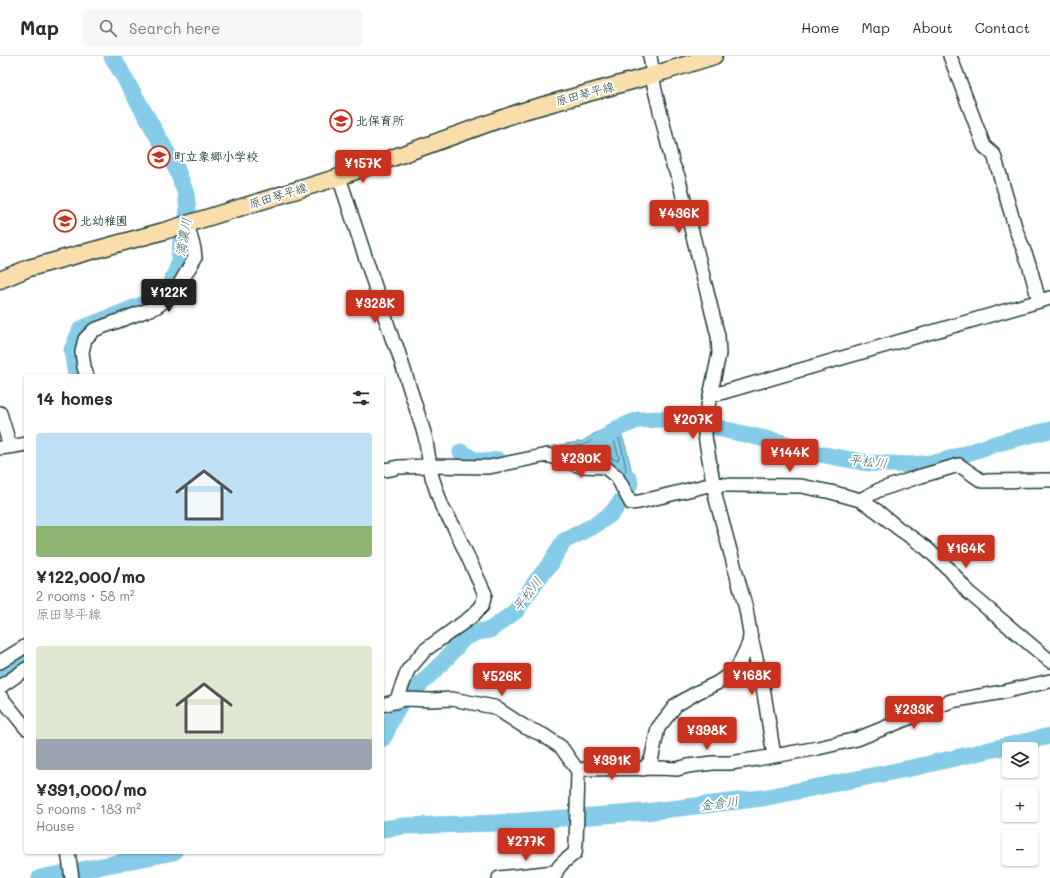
<!DOCTYPE html>
<html lang="en">
<head>
<meta charset="utf-8">
<style>
	body { margin:0; font-family:Mali,"Klee One",sans-serif; background:#f7f7f7; color:#2b2b33; height:100vh; display:flex; flex-direction:column; font-size:15px; white-space:nowrap }
	* { box-sizing:border-box; margin:0 }
	p { font-size:13px; color:#7c7c81 }
	.icon { flex:none; width:22px; height:22px; fill:none; stroke:currentColor; stroke-width:2; stroke-linecap:round; stroke-linejoin:round }
	.map { position:relative; flex:1; overflow:hidden }
	.side { position:absolute; left:24px; top:318px; width:360px; height:480px; display:flex; flex-direction:column; background:#fff; border-radius:4px; box-shadow:0 1px 3px #0004 }
	.side>* { flex:none }
	.fabs { position:absolute; left:1002px; top:686px; display:grid; gap:8px }
	.fabs a { display:grid; place-items:center; width:36px; height:36px; border-radius:4px; background:#fff; box-shadow:0 1px 3px #0004; font-size:20px }
	.price { position:absolute; translate:-50% -34px; padding:0 9px; border-radius:4px; background:#c8321e; color:#fff; font-size:13px; line-height:26px; filter:drop-shadow(0 1px 2px #0008) }
	.price::after { content:''; position:absolute; left:50%; top:24px; width:12px; height:9px; margin-left:-6px; background:inherit; clip-path:polygon(0 0,100% 0,50% 100%) }
	.price.active { background:#222; color:#fff }
	ul { padding:0; list-style:none }
	li { display:grid; align-content:center; gap:8px; height:212px; padding:0 12px }
	li span { display:grid; place-items:center; height:124px; border-radius:4px; color:#555 }
	li>.icon { margin-inline-start:auto }
	span .icon { width:72px; height:72px; fill:#fffc; stroke-width:1 }
	li b { font-size:17px }
	h2 { display:flex; justify-content:space-between; align-items:center; height:48px; padding:0 12px; font-size:17px }
	header { display:flex; align-items:center; gap:24px; box-sizing:border-box; height:56px; padding:0 20px; background:#fff; border-bottom:1px solid #e1e1e2 }
	header strong { font-size:19px }
	nav { display:flex; gap:22px; margin-inline-start:auto; font-size:14px }
	.search { width:280px; height:36px; background:#f7f7f7; display:flex; align-items:center; gap:10px; box-sizing:border-box; padding:0 14px; border-radius:4px; color:#7c7c81; font-size:15px }
	.map>svg:first-child { display:block }
	.water { fill:#86cce8; stroke:#5d93a0 }
	.lines { fill:none; stroke-linecap:round; stroke-linejoin:round }
	.shore { stroke:#48767c; stroke-width:1 }
	.river { stroke:#86cce8; stroke-width:17 }
	.minor-casing { stroke:#1f3d34; stroke-width:16 }
	.major-casing { stroke:#1f3d34; stroke-width:19 }
	.minor { stroke:#fff; stroke-width:13 }
	.major { stroke:#f9deab; stroke-width:16 }
	.labels { text-anchor:middle; stroke-width:4; stroke-linejoin:round; paint-order:stroke }
	.street-label { font-size:12px; fill:#1f3d34; stroke:#fff }
	.poi-label { font-size:12px; font-weight:bold; fill:#1f3d34; stroke:#fff; text-anchor:start }
	.water-label { font-size:13px; font-style:italic; fill:#396161; stroke:#fff }
</style>
</head>
<body>
<header>
<strong>Map</strong>
<div class="search"><svg class="icon" aria-label="search" viewBox="0 0 24 24"><circle cx="10" cy="10" r="6"/><path d="M15 15l6 6"/></svg>Search here</div>
<nav><a>Home</a><a>Map</a><a>About</a><a>Contact</a></nav>
</header>
<div class="map">
<svg width="1050" height="822" viewBox="0 0 1050 822">
	<rect width="100%" height="100%" fill="#fff"/>
	<filter id="ink" filterUnits="userSpaceOnUse"><feTurbulence type="fractalNoise" baseFrequency=".025" numOctaves="2"/><feDisplacementMap in="SourceGraphic" scale="8" xChannelSelector="R" yChannelSelector="G"/><feConvolveMatrix kernelMatrix="1 2 1 2 8 2 1 2 1" color-interpolation-filters="sRGB"/></filter>
	<g filter="url(#ink)">
		<path class="water" d="M 616,367 C 627,387 633,417 634,439 L 594,409 L 548,394 L 549,391 L 583,385 L 594,378 Z"/>
		<g class="lines">
			<path class="shore" d="M 610,380 L 613,381 L 619,402 L 618,404 L 616,404 L 609,401 L 582,398 L 581,397 L 582,395 L 587,393 Z
				M 563,396 L 561,395 L 562,392 L 584,389 L 596,382 L 614,373 C 621,382 625,405 626,416 L 626,418 L 624,418"/>
			<path class="river" d="M 76,320 L 72,294 L 81,273 L 152,245 L 169,231 L 178,211 L 181,186 L 188,156 L 186,138 L 177,114 L 112,0
				M 600,386 L 616,373 L 638,364 L 662,363 L 696,364 L 722,373 L 779,386 L 819,398 L 868,407 L 912,409 L 940,406 L 998,387 L 1050,374
				M 461,396 C 474,405 482,408 498,404
				M 0,617 L 26,601
				M 382,683 L 386,677 L 391,664 L 400,648 L 445,604 L 464,582 L 478,576 L 490,574 L 516,555 L 537,524 L 552,506 L 555,499 L 564,485 L 595,469 L 611,458 L 625,440 L 630,427 L 629,423
				M 382,773 L 404,770 L 496,767 L 645,756 L 763,742 L 916,711 L 1050,680
				M 40,822 L 174,796"/>
			<g class="minor-casing">
				<path id="minor" d="M 650,0 L 653,19 L 654,30 L 673,109 L 678,120 L 718,280 L 719,298 L 706,359 L 705,380 L 716,443 L 746,553 L 750,577 L 763,631 L 774,700
					M 950,0 L 984,90 L 994,99 L 1016,174 L 1029,208 L 1039,245
					M 339,121 L 394,288 L 396,289 L 425,380 L 432,421 L 442,451 L 454,471 L 485,538 L 482,550 L 471,561 L 425,594 L 408,614 L 396,646
					M 87,320 L 84,311 L 82,296 L 85,283 L 94,274 L 156,251 L 166,244 L 179,229 L 195,202 L 194,193 L 187,167
					M 710,340 L 1050,242
					M 0,357 L 10,390
					M 0,392 C 9,391 17,390 26,388
					M 382,414 L 391,413 L 398,411 L 430,410 L 489,411 L 547,399 L 580,410 L 605,411 L 617,421 L 631,447 L 639,446 L 713,428 L 729,429 L 801,430 L 831,436 L 860,444 L 877,455 L 898,472 L 925,491 L 950,514 L 968,536 L 1050,605
					M 860,444 L 879,434 L 921,420 L 959,409 L 982,425 L 1050,424
					M 0,606 L 26,590
					M 0,631 L 26,613
					M 0,640 L 26,672
					M 382,649 L 405,643 L 431,644 L 452,643 L 494,651 L 525,671 L 543,679 L 561,691 L 578,715 L 576,788 L 575,797 C 565,805 557,809 554,822
					M 643,713 L 651,705 L 658,672 L 676,649 L 698,636 L 717,627 L 737,613 L 749,587 L 750,579
					M 578,715 L 585,713 L 660,712 L 677,713 L 688,710 L 713,707 L 730,707 L 757,703 L 818,692 L 857,683 L 951,645 L 1003,636 L 1050,625
					M 68,796 L 72,822
					M 499,822 L 555,816"/>
			</g>
			<g class="major-casing">
				<path id="major" d="M 0,224 L 29,212 L 164,175 L 339,121 L 523,55 L 653,19 L 714,0"/>
			</g>
			<use href="#minor" class="minor"/>
			<use href="#major" class="major"/>
		</g>
	</g>
	<defs>
		<g id="school-ring" transform="scale(1.15)"><circle r="9.5" fill="#fff" stroke="#c8321e" stroke-width="1.5"/><path d="M0-5L7-2L0 1L-7-2ZM-4 1L0 2.5L4 1V4Q0 6-4 4Z" fill="#c8321e"/></g>
	</defs>
	<g fill-rule="evenodd">
		<use href="#school-ring" x="341" y="65"/>
		<use href="#school-ring" x="159" y="101"/>
		<use href="#school-ring" x="65" y="165"/>
	</g>
	<g class="labels">
		<g class="street-label">
			<text transform="translate(585 38) rotate(-15)" y="4">原田琴平線</text>
			<text transform="translate(278 140) rotate(-17)" y="4">原田琴平線</text>
		</g>
		<g class="poi-label">
			<text x="356" y="69">北保育所</text>
			<text x="174" y="105">町立象郷小学校</text>
			<text x="80" y="169">北幼稚園</text>
		</g>
		<g class="water-label">
			<text transform="translate(183 181) rotate(-80)" y="5">満濃川</text>
			<text transform="translate(868 405) rotate(6)" y="5">平松川</text>
			<text transform="translate(527 538) rotate(-53)" y="5">平松川</text>
			<text transform="translate(719 747) rotate(-7)" y="5">金倉川</text>
		</g>
	</g>
</svg>
<div class="fabs">
<a><svg class="icon" aria-label="layers" viewBox="0 0 24 24"><path d="M12 4l9 5-9 5-9-5zM3 14l9 5 9-5"/></svg></a>
<a>+</a>
<a>−</a>
</div>
<b class="price" style="left:363px;top:128px">¥157K</b>
<b class="price" style="left:679px;top:178px">¥436K</b>
<b class="price active" style="left:169px;top:257px">¥122K</b>
<b class="price" style="left:375px;top:268px">¥328K</b>
<b class="price" style="left:693px;top:384px">¥207K</b>
<b class="price" style="left:790px;top:417px">¥144K</b>
<b class="price" style="left:581px;top:423px">¥230K</b>
<b class="price" style="left:966px;top:513px">¥164K</b>
<b class="price" style="left:752px;top:640px">¥168K</b>
<b class="price" style="left:502px;top:641px">¥526K</b>
<b class="price" style="left:914px;top:674px">¥233K</b>
<b class="price" style="left:707px;top:695px">¥398K</b>
<b class="price" style="left:612px;top:725px">¥391K</b>
<b class="price" style="left:526px;top:806px">¥277K</b>
<section class="side">
<h2>14 homes<svg class="icon" aria-label="filters" viewBox="0 0 24 24"><path d="M4 7h16M4 17h16"/><circle cx="9" cy="7" r="2"/><circle cx="15" cy="17" r="2"/></svg></h2>
<ul>
<li><span style="background:linear-gradient(#bfe0f5 75%,#8fb573 0)"><svg class="icon" aria-label="home" viewBox="0 0 24 24"><path d="M3 11l9-7 9 7M6 9v11h12V9"/></svg></span><div><b>¥122,000/mo</b><p>2 rooms · 58 m²</p><p>原田琴平線</p></div></li>
<li><span style="background:linear-gradient(#dfe7d0 75%,#9aa5b1 0)"><svg class="icon" aria-label="home" viewBox="0 0 24 24"><path d="M3 11l9-7 9 7M6 9v11h12V9"/></svg></span><div><b>¥391,000/mo</b><p>5 rooms · 183 m²</p><p>House</p></div></li>
</ul>
</section>
</div>
</body>
</html>
